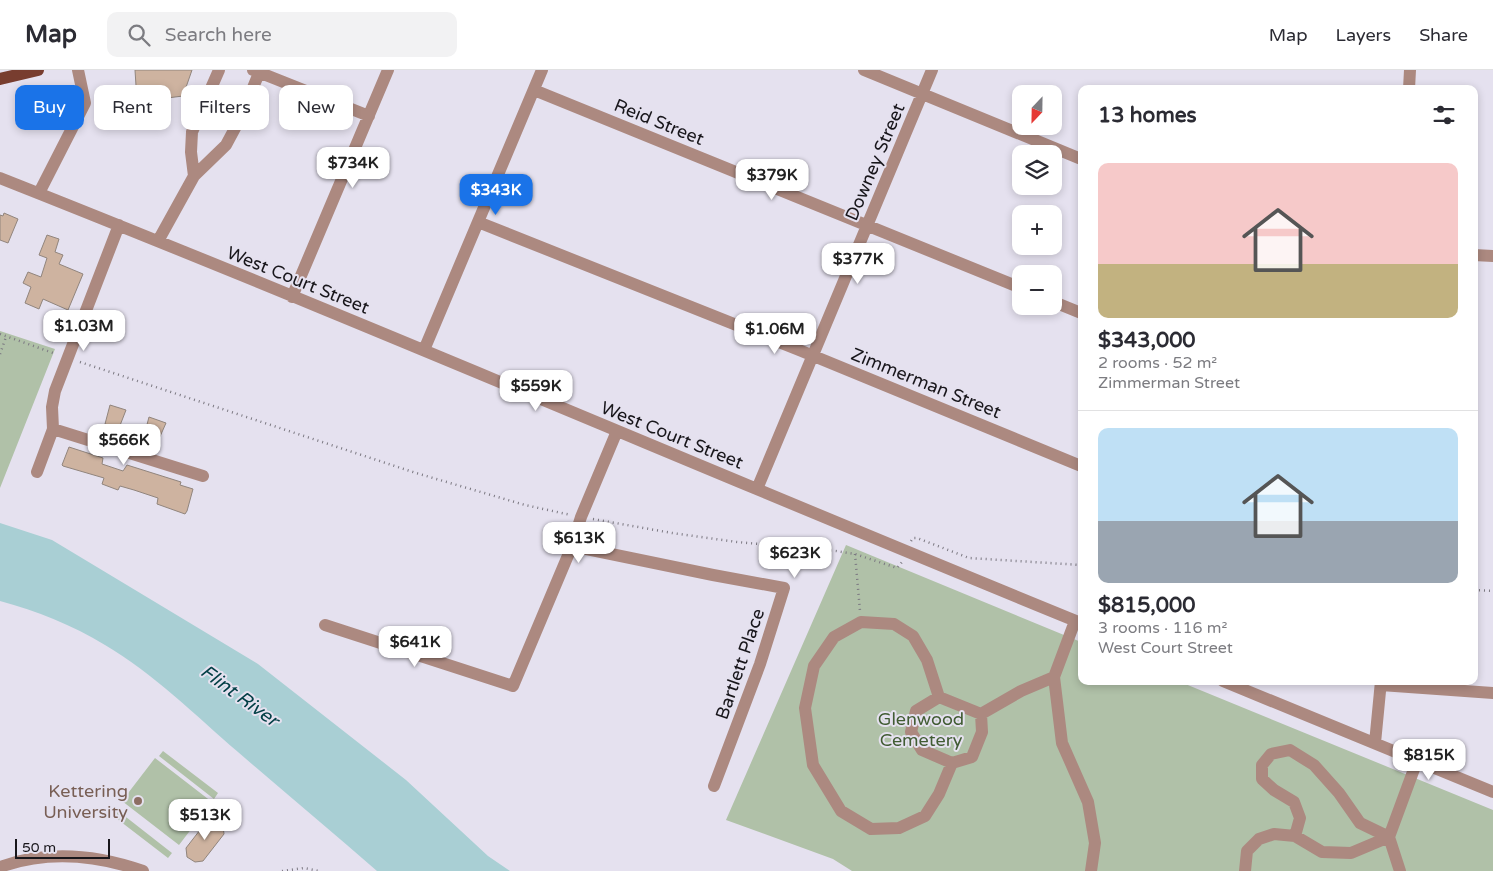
<!DOCTYPE html>
<html lang="en">
<head>
<meta charset="utf-8">
<style>
	body { margin:0; font-family:"Varela Round",sans-serif; background:#f2f2f3; color:#2b2b33; height:100vh; display:flex; flex-direction:column; font-size:19px; white-space:nowrap }
	* { box-sizing:border-box; margin:0 }
	p { font-size:16px; color:#7c7c81 }
	.icon { flex:none; width:28px; height:28px; fill:none; stroke:currentColor; stroke-width:2; stroke-linecap:round; stroke-linejoin:round }
	.map { position:relative; flex:1; overflow:hidden }
	.drawer { position:absolute; left:1078px; top:15px; width:400px; height:600px; display:flex; flex-direction:column; background:#fff; border-radius:10px; box-shadow:0 2px 8px #0003 }
	.drawer>* { flex:none }
	.guide { position:absolute; left:15px; top:15px; width:475px; height:45px; display:flex; gap:10px }
	.needle { width:32px; rotate:202deg }
	.tools { position:absolute; left:1012px; top:15px; display:grid; gap:10px }
	.tools a { display:grid; place-items:center; width:50px; height:50px; border-radius:10px; background:#fff; box-shadow:0 2px 8px #0003; font-size:25px }
	.scale { position:absolute; left:15px; bottom:12px; width:95px; box-sizing:border-box; padding-left:5px; border:2px solid #18161b; border-top:0; font-size:14px; line-height:18px; white-space:nowrap; color:#18161b; -webkit-text-stroke:4px #e5e1ef; paint-order:stroke }
	.price { position:absolute; translate:-50% -42px; padding:0 11px; border-radius:10px; background:#fff; color:#222; font-size:16px; line-height:32px; filter:drop-shadow(0 1px 2px #0008) }
	.price::after { content:''; position:absolute; left:50%; top:30px; width:15px; height:11px; margin-left:-8px; background:inherit; clip-path:polygon(0 0,100% 0,50% 100%) }
	.price.current { background:#1a73e8; color:#fff }
	ul { padding:0; list-style:none }
	li { display:grid; align-content:center; gap:10px; height:265px; padding:0 20px }
	li+li { border-top:1px solid #e1e1e2 }
	li span { display:grid; place-items:center; height:155px; border-radius:10px; color:#555 }
	li>.icon { margin-inline-start:auto }
	span .icon { width:90px; height:90px; fill:#fffc; stroke-width:1 }
	li b { font-size:21px }
	h2 { display:flex; justify-content:space-between; align-items:center; height:60px; padding:0 20px; font-size:21px }
	.pill { padding:0 18px; border-radius:10px; background:#fff; box-shadow:0 2px 8px #0003; font-size:18px; line-height:45px }
	.pill.current { background:#1a73e8; color:#fff }
	header { display:flex; align-items:center; gap:30px; box-sizing:border-box; height:70px; padding:0 25px; background:#fff; border-bottom:1px solid #e1e1e2 }
	header strong { font-size:24px }
	nav { display:flex; gap:28px; margin-inline-start:auto; font-size:18px }
	.search { width:350px; height:45px; background:#f2f2f3; display:flex; align-items:center; gap:12px; box-sizing:border-box; padding:0 18px; border-radius:10px; color:#7c7c81; font-size:19px }
	.map>svg:first-child { display:block }
	.green { fill:#b0c1a8 }
	.water { fill:#a9cfd4 }
	.building { fill:#ceb3a0; stroke:#91857d }
	.lines { fill:none; stroke-linecap:round; stroke-linejoin:round }
	.path { stroke:#7b7881; stroke-width:2.5; stroke-dasharray:1 4; stroke-linecap:butt }
	.minor { stroke:#ac8980; stroke-width:12 }
	.major { stroke:#783d2f; stroke-width:12 }
	.education-dot { fill:#8d6e63; stroke:#e5e1ef; stroke-width:2 }
	.labels { text-anchor:middle; stroke-width:4; stroke-linejoin:round; paint-order:stroke }
	.street-label { font-size:18px; fill:#18161b; stroke:#e5e1ef }
	.park-label { font-size:18px; fill:#415c33; stroke:#e5e1ef }
	.education-label { font-size:18px; fill:#785e54; stroke:#e5e1ef; text-anchor:end }
	.water-label { font-size:19px; font-style:italic; fill:#044047; stroke:#e5e1ef }
</style>
</head>
<body>
<header>
<strong>Map</strong>
<div class="search"><svg class="icon" aria-label="search" viewBox="0 0 24 24"><circle cx="10" cy="10" r="6"/><path d="M15 15l6 6"/></svg>Search here</div>
<nav><a>Map</a><a>Layers</a><a>Share</a></nav>
</header>
<div class="map">
<svg width="1493" height="801" viewBox="0 0 1493 801">
	<rect width="100%" height="100%" fill="#e5e1ef"/>
	<path class="green" d="M 0,261 L 55,279 L 0,418 Z
		M 846,475 L 1081,572 L 1081,611 L 1178,611 L 1493,740 L 1493,801 L 852,801 L 833,789 L 726,750 Z
		M 163,681 L 218,723 L 214,729 L 159,686 Z
		M 155,688 L 212,732 L 179,775 L 122,731 Z
		M 117,740 L 172,783 L 168,788 L 112,745 Z"/>
	<path class="water" d="M 0,453 L 52,470 L 258,594 L 406,710 L 488,786 L 510,801 L 377,801 C 331,761 284,722 238,682 C 196,646 153,603 105,575 C 72,555 37,541 0,531 Z"/>
	<path class="building" d="M 135,0 L 192,0 L 183,26 L 167,28 L 168,45 L 138,47 Z
		M 4,143 L 18,149 L 8,173 L 0,170 L 0,145 L 3,146 Z
		M 47,165 L 59,169 L 55,182 L 63,185 L 59,194 L 83,204 L 68,240 L 43,229 L 39,239 L 25,233 L 31,217 L 23,213 L 28,202 L 41,207 L 47,188 L 39,185 Z
		M 110,335 L 126,340 L 119,358 L 105,354 Z
		M 149,347 L 166,353 L 158,371 L 144,366 Z
		M 69,377 L 103,388 L 102,394 L 123,401 L 127,395 L 181,412 L 180,415 L 193,419 L 187,441 L 185,444 L 157,434 L 158,428 L 134,420 L 120,416 L 118,420 L 102,414 L 104,408 L 63,396 L 62,395 Z
		M 216,750 L 223,756 L 224,764 L 203,791 L 195,792 L 187,787 L 186,778 L 207,751 Z"/>
	<g class="lines">
		<path class="path" d="M 0,264 L 56,284
			M 0,284 L 6,267
			M 80,292 L 416,403 L 525,435 L 571,445
			M 593,449 L 672,463 L 737,472 L 836,481 L 855,484 L 897,498 L 902,492
			M 911,471 L 913,468 L 917,468 L 969,488 L 1081,495
			M 855,484 L 860,541
			M 1474,520 L 1493,521
			M 282,801 L 304,798 L 319,801"/>
		<path class="minor" d="M 253,0 L 369,46
			M 864,0 L 1081,89
			M 1409,19 L 1410,0
			M 534,20 L 1021,218
			M 194,106 L 191,82 L 192,62 L 219,0
			M 0,108 C 362,251 720,406 1081,553
			M 39,123 L 85,33 L 78,0
			M 478,152 L 799,280 L 1081,396
			M 158,171 L 194,106 L 226,75 L 241,47 L 259,3
			M 1474,185 L 1493,186
			M 292,227 L 388,0
			M 1054,232 L 1081,243
			M 424,280 L 542,0
			M 53,359 L 203,406
			M 37,402 L 53,359 L 52,337 L 55,321 L 119,155
			M 757,419 L 932,0
			M 572,476 L 713,505 L 784,518 L 760,594 L 714,716
			M 1075,551 L 1054,607 L 1062,673 L 1088,732 L 1095,773 L 1091,801
			M 325,555 L 513,616 L 572,476 L 581,447 L 617,361
			M 1223,611 L 1493,722
			M 1381,615 L 1493,623
			M 939,627 L 916,641 L 911,662 L 922,680 L 952,693
			M 981,644 L 982,662 L 972,687 L 952,693 L 939,724 L 925,746 L 899,758 L 871,759 L 841,741 L 813,695 L 805,638 L 814,596 L 834,567 L 861,552 L 894,554 L 913,566 L 927,590 L 939,627 L 981,644 L 1021,621 L 1054,607
			M 1375,673 L 1381,611
			M 1295,766 L 1300,748 L 1294,732 L 1274,720 L 1262,709 L 1262,695 L 1271,684 L 1290,680 L 1314,695 L 1339,723 L 1360,753 L 1389,767 L 1400,801
			M 0,797 C 47,780 97,785 143,801
			M 1245,801 L 1247,781 L 1259,769 L 1274,764 L 1295,766 L 1322,782 L 1351,783 L 1389,767 L 1417,691"/>
		<path class="major" d="M 0,9 L 38,0"/>
	</g>
	<circle class="education-dot" cx="138" cy="731" r="5"/>
	<g class="labels">
		<g class="street-label">
			<text transform="translate(659 52) rotate(22)" y="6">Reid Street</text>
			<text transform="translate(875 92) rotate(-67)" y="6">Downey Street</text>
			<text transform="translate(298 210) rotate(22)" y="6">West Court Street</text>
			<text transform="translate(926 313) rotate(22)" y="6">Zimmerman Street</text>
			<text transform="translate(672 365) rotate(22)" y="6">West Court Street</text>
			<text transform="translate(740 594) rotate(-71)" y="6">Bartlett Place</text>
		</g>
		<g class="park-label">
			<text x="921" y="655">Glenwood<tspan x="921" dy="21">Cemetery</tspan></text>
		</g>
		<g class="education-label">
			<text x="128" y="727">Kettering<tspan x="128" dy="21">University</tspan></text>
		</g>
		<g class="water-label">
			<text transform="translate(240 625) rotate(36)" y="7">Flint River</text>
		</g>
	</g>
</svg>
<div class="tools">
<a><svg class="needle" viewBox="-14 -14 28 28"><path d="M0-13l5 13h-10z" fill="#e53935"/><path d="M0 13l5-13h-10z" fill="#7c7c81"/></svg></a>
<a><svg class="icon" aria-label="layers" viewBox="0 0 24 24"><path d="M12 4l9 5-9 5-9-5zM3 14l9 5 9-5"/></svg></a>
<a>+</a>
<a>−</a>
</div>
<div class="scale">50 m</div>
<b class="price" style="left:353px;top:119px">$734K</b>
<b class="price" style="left:772px;top:131px">$379K</b>
<b class="price current" style="left:496px;top:146px">$343K</b>
<b class="price" style="left:858px;top:215px">$377K</b>
<b class="price" style="left:84px;top:282px">$1.03M</b>
<b class="price" style="left:775px;top:285px">$1.06M</b>
<b class="price" style="left:536px;top:342px">$559K</b>
<b class="price" style="left:124px;top:396px">$566K</b>
<b class="price" style="left:579px;top:494px">$613K</b>
<b class="price" style="left:795px;top:509px">$623K</b>
<b class="price" style="left:415px;top:598px">$641K</b>
<b class="price" style="left:1429px;top:711px">$815K</b>
<b class="price" style="left:205px;top:771px">$513K</b>
<div class="guide">
<a class="pill current">Buy</a>
<a class="pill">Rent</a>
<a class="pill">Filters</a>
<a class="pill">New</a>
</div>
<section class="drawer">
<h2>13 homes<svg class="icon" aria-label="filters" viewBox="0 0 24 24"><path d="M4 7h16M4 17h16"/><circle cx="9" cy="7" r="2"/><circle cx="15" cy="17" r="2"/></svg></h2>
<ul>
<li><span style="background:linear-gradient(#f6c9c9 65%,#c2b280 0)"><svg class="icon" aria-label="home" viewBox="0 0 24 24"><path d="M3 11l9-7 9 7M6 9v11h12V9"/></svg></span><div><b>$343,000</b><p>2 rooms · 52 m²</p><p>Zimmerman Street</p></div></li>
<li><span style="background:linear-gradient(#bfe0f5 60%,#9aa5b1 0)"><svg class="icon" aria-label="home" viewBox="0 0 24 24"><path d="M3 11l9-7 9 7M6 9v11h12V9"/></svg></span><div><b>$815,000</b><p>3 rooms · 116 m²</p><p>West Court Street</p></div></li>
</ul>
</section>
</div>
</body>
</html>
